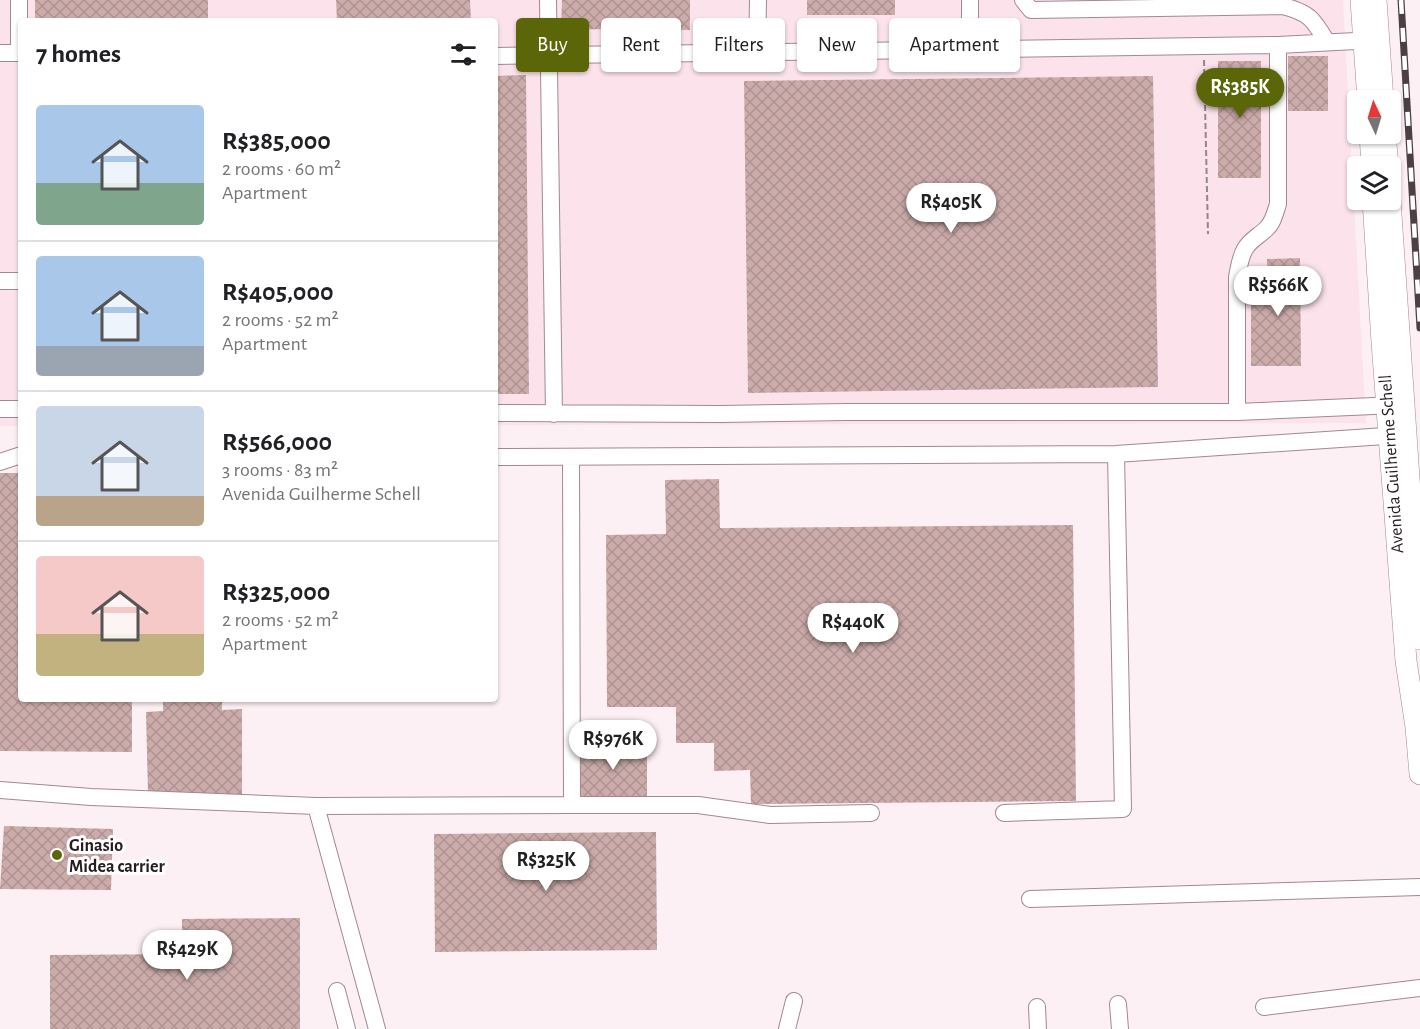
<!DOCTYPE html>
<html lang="en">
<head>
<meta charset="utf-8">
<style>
	body { margin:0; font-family:"Alegreya Sans",sans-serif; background:#f6f6f6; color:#202124; height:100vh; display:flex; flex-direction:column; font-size:22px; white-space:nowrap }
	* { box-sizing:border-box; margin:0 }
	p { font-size:20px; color:#757577 }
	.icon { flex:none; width:33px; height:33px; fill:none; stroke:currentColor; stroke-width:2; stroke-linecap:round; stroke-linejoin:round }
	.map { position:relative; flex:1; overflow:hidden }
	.sheet { position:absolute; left:18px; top:18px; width:480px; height:684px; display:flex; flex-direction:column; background:#fff; border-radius:6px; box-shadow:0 2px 4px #0004 }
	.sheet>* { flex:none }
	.hud { position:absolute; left:516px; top:18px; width:570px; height:54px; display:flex; gap:12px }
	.needle { width:39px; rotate:356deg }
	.tools { position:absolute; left:1347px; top:90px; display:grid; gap:12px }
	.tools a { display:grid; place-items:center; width:54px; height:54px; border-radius:6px; background:#fff; box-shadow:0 2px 4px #0004; font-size:30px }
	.price { position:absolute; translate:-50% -51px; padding:0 14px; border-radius:21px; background:#fff; color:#222; font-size:20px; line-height:39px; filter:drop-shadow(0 2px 3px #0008) }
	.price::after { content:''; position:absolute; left:50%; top:36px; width:18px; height:14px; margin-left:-9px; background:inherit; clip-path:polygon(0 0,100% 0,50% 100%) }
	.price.on { background:#5b6609; color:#fff }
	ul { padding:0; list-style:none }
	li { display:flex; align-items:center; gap:18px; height:150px; padding:0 18px }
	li+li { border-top:2px solid #e0e0e0 }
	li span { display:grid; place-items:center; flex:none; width:168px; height:120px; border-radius:6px; color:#555 }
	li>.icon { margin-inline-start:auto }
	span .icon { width:72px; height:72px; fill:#fffc; stroke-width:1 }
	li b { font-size:26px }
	h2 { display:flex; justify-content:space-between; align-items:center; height:72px; padding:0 18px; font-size:26px }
	.chip { padding:0 21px; border-radius:6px; background:#fff; box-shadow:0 2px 4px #0004; font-size:21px; line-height:54px }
	.chip.on { background:#5b6609; color:#fff }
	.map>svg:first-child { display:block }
	.built { fill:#fce3eb }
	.building { fill:url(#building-cross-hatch) }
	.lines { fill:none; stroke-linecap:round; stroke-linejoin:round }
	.minor-casing { stroke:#a48791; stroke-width:18 }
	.major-casing { stroke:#a48791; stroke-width:22 }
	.path { stroke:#93878b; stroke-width:2; stroke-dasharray:6 3; stroke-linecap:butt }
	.minor { stroke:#fff; stroke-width:16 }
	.major { stroke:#fff; stroke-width:21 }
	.rail-casing { stroke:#4c4044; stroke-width:7 }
	.rail { stroke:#fff; stroke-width:4.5; stroke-dasharray:14; stroke-linecap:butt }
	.poi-dot { fill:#5b6609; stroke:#fff; stroke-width:2 }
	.labels { text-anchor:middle; stroke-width:6; stroke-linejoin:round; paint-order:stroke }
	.street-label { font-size:18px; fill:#271c20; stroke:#fff }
	.poi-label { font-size:18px; font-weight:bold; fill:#271c20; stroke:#fff; text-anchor:start }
</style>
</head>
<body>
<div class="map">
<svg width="1420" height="1029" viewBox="0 0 1420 1029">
	<defs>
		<pattern id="building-cross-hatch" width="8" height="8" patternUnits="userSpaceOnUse" patternTransform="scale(1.5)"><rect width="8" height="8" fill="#ccacab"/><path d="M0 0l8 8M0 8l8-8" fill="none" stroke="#af9393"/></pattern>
	</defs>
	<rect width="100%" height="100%" fill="#fdf0f4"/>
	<path class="built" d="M 0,0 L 1343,0 L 1366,423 L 495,425 L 495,21 L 21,21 L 21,426 L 0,426 Z"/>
	<path class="building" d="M 35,0 L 208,0 L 208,21 L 35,21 Z
		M 336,0 L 470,0 L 471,21 L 337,21 Z
		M 562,0 L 690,0 L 690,30 L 561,29 Z
		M 807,0 L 895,0 L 895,15 L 807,15 Z
		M 1288,56 L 1328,56 L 1328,111 L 1288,111 Z
		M 1218,61 L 1261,61 L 1261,178 L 1218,178 Z
		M 526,75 L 529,394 L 495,394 L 495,76 Z
		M 1153,76 L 1158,387 L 748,393 L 744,81 Z
		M 1300,258 L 1301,366 L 1251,366 L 1251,291 L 1267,291 L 1267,259 Z
		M 0,473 L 21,473 L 21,699 L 132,699 L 132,752 L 0,751 Z
		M 719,479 L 720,528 L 1073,525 L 1076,801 L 751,804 L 750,770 L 714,771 L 714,743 L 676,743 L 676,707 L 607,707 L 606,535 L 666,534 L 665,480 Z
		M 163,699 L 222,699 L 222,710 L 242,709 L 242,796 L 148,794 L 146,712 L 163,711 Z
		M 647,744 L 647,796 L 579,799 L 580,745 Z
		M 4,826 L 113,829 L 111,890 L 0,889 Z
		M 656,832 L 657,950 L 435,952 L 434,834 Z
		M 300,918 L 300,1029 L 50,1029 L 50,955 L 182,954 L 182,919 Z"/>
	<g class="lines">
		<g class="minor-casing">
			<path id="minor" d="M 548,0 L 554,414
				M 1023,0 L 1031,10 L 1283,6 L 1283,0
				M 1283,6 C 1310,13 1313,19 1327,42
				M 970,50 L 970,0
				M 757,52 L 758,0
				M 0,53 L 21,53
				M 19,53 L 19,0
				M 495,56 L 1278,45 L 1375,40
				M 0,281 L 21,281
				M 0,409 L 21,409
				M 1237,412 L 1237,277 C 1239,267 1240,257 1245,249 C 1250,240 1259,236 1266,229 C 1273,223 1275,213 1278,204 L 1278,45
				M 495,413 L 722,414 L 848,412 L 1237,412 L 1397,405
				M 495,457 L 1116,454 L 1400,435
				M 0,462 L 21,455
				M 0,790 L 91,797 L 316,806 L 572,805 L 571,457
				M 572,805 L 698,805 L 770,815 L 871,813
				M 316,806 L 377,1029
				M 1004,813 L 1123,809 L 1116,454
				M 1030,899 L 1420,887
				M 337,991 L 347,1029
				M 1118,1004 L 1120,1029
				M 1037,1007 L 1038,1029
				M 1264,1007 L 1420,988
				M 787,1029 L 794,1001"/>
		</g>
		<g class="major-casing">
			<path id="major" d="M 1361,0 L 1368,100
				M 1376,0 L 1383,100
				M 1370,134 L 1372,166
				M 1385,134 L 1388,166
				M 1373,200 L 1382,342 L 1406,661 L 1416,727 L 1420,774
				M 1390,200 L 1420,639"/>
		</g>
		<path class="path" d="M 1204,60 L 1208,234"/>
		<use href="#minor" class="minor"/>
		<use href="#major" class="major"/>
		<g class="rail-casing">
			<path id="rail" d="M 1401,0 L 1420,328"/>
		</g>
		<use href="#rail" class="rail"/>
	</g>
	<circle class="poi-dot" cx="57" cy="855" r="6"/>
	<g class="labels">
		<g class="street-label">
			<text transform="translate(1391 464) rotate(-94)" y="6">Avenida Guilherme Schell</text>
		</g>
		<g class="poi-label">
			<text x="69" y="851">Ginasio<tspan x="69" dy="21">Midea carrier</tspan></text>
		</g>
	</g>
</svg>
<div class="tools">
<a><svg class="needle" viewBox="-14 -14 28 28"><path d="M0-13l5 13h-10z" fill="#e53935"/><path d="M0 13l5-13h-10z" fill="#757577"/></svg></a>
<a><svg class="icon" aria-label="layers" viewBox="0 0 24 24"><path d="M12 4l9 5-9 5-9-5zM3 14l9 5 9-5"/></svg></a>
</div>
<b class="price on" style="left:1240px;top:119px">R$385K</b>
<b class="price" style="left:951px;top:234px">R$405K</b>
<b class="price" style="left:1278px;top:317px">R$566K</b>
<b class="price" style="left:853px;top:654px">R$440K</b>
<b class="price" style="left:613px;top:771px">R$976K</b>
<b class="price" style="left:546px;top:892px">R$325K</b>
<b class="price" style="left:187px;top:981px">R$429K</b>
<div class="hud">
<a class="chip on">Buy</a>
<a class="chip">Rent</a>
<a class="chip">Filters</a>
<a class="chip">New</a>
<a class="chip">Apartment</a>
</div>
<section class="sheet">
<h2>7 homes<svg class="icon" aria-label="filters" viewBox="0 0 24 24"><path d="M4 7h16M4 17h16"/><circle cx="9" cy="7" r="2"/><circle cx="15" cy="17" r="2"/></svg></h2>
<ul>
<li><span style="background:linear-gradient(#a9c7e8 65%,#7fa58c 0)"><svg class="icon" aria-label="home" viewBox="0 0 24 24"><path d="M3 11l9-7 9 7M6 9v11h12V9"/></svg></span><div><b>R$385,000</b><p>2 rooms · 60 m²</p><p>Apartment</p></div></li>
<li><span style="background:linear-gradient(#a9c7e8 75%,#9aa5b1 0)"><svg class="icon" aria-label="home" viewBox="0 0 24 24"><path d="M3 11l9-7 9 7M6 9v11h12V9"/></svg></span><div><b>R$405,000</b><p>2 rooms · 52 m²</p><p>Apartment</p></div></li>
<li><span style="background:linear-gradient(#c9d6e8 75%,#b9a48a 0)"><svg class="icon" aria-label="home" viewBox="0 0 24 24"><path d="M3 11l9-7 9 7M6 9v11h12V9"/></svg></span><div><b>R$566,000</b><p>3 rooms · 83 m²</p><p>Avenida Guilherme Schell</p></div></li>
<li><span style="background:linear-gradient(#f6c9c9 65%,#c2b280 0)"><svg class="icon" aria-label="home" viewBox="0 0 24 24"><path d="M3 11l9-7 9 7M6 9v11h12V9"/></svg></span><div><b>R$325,000</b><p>2 rooms · 52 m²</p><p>Apartment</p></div></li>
</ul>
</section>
</div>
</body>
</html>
